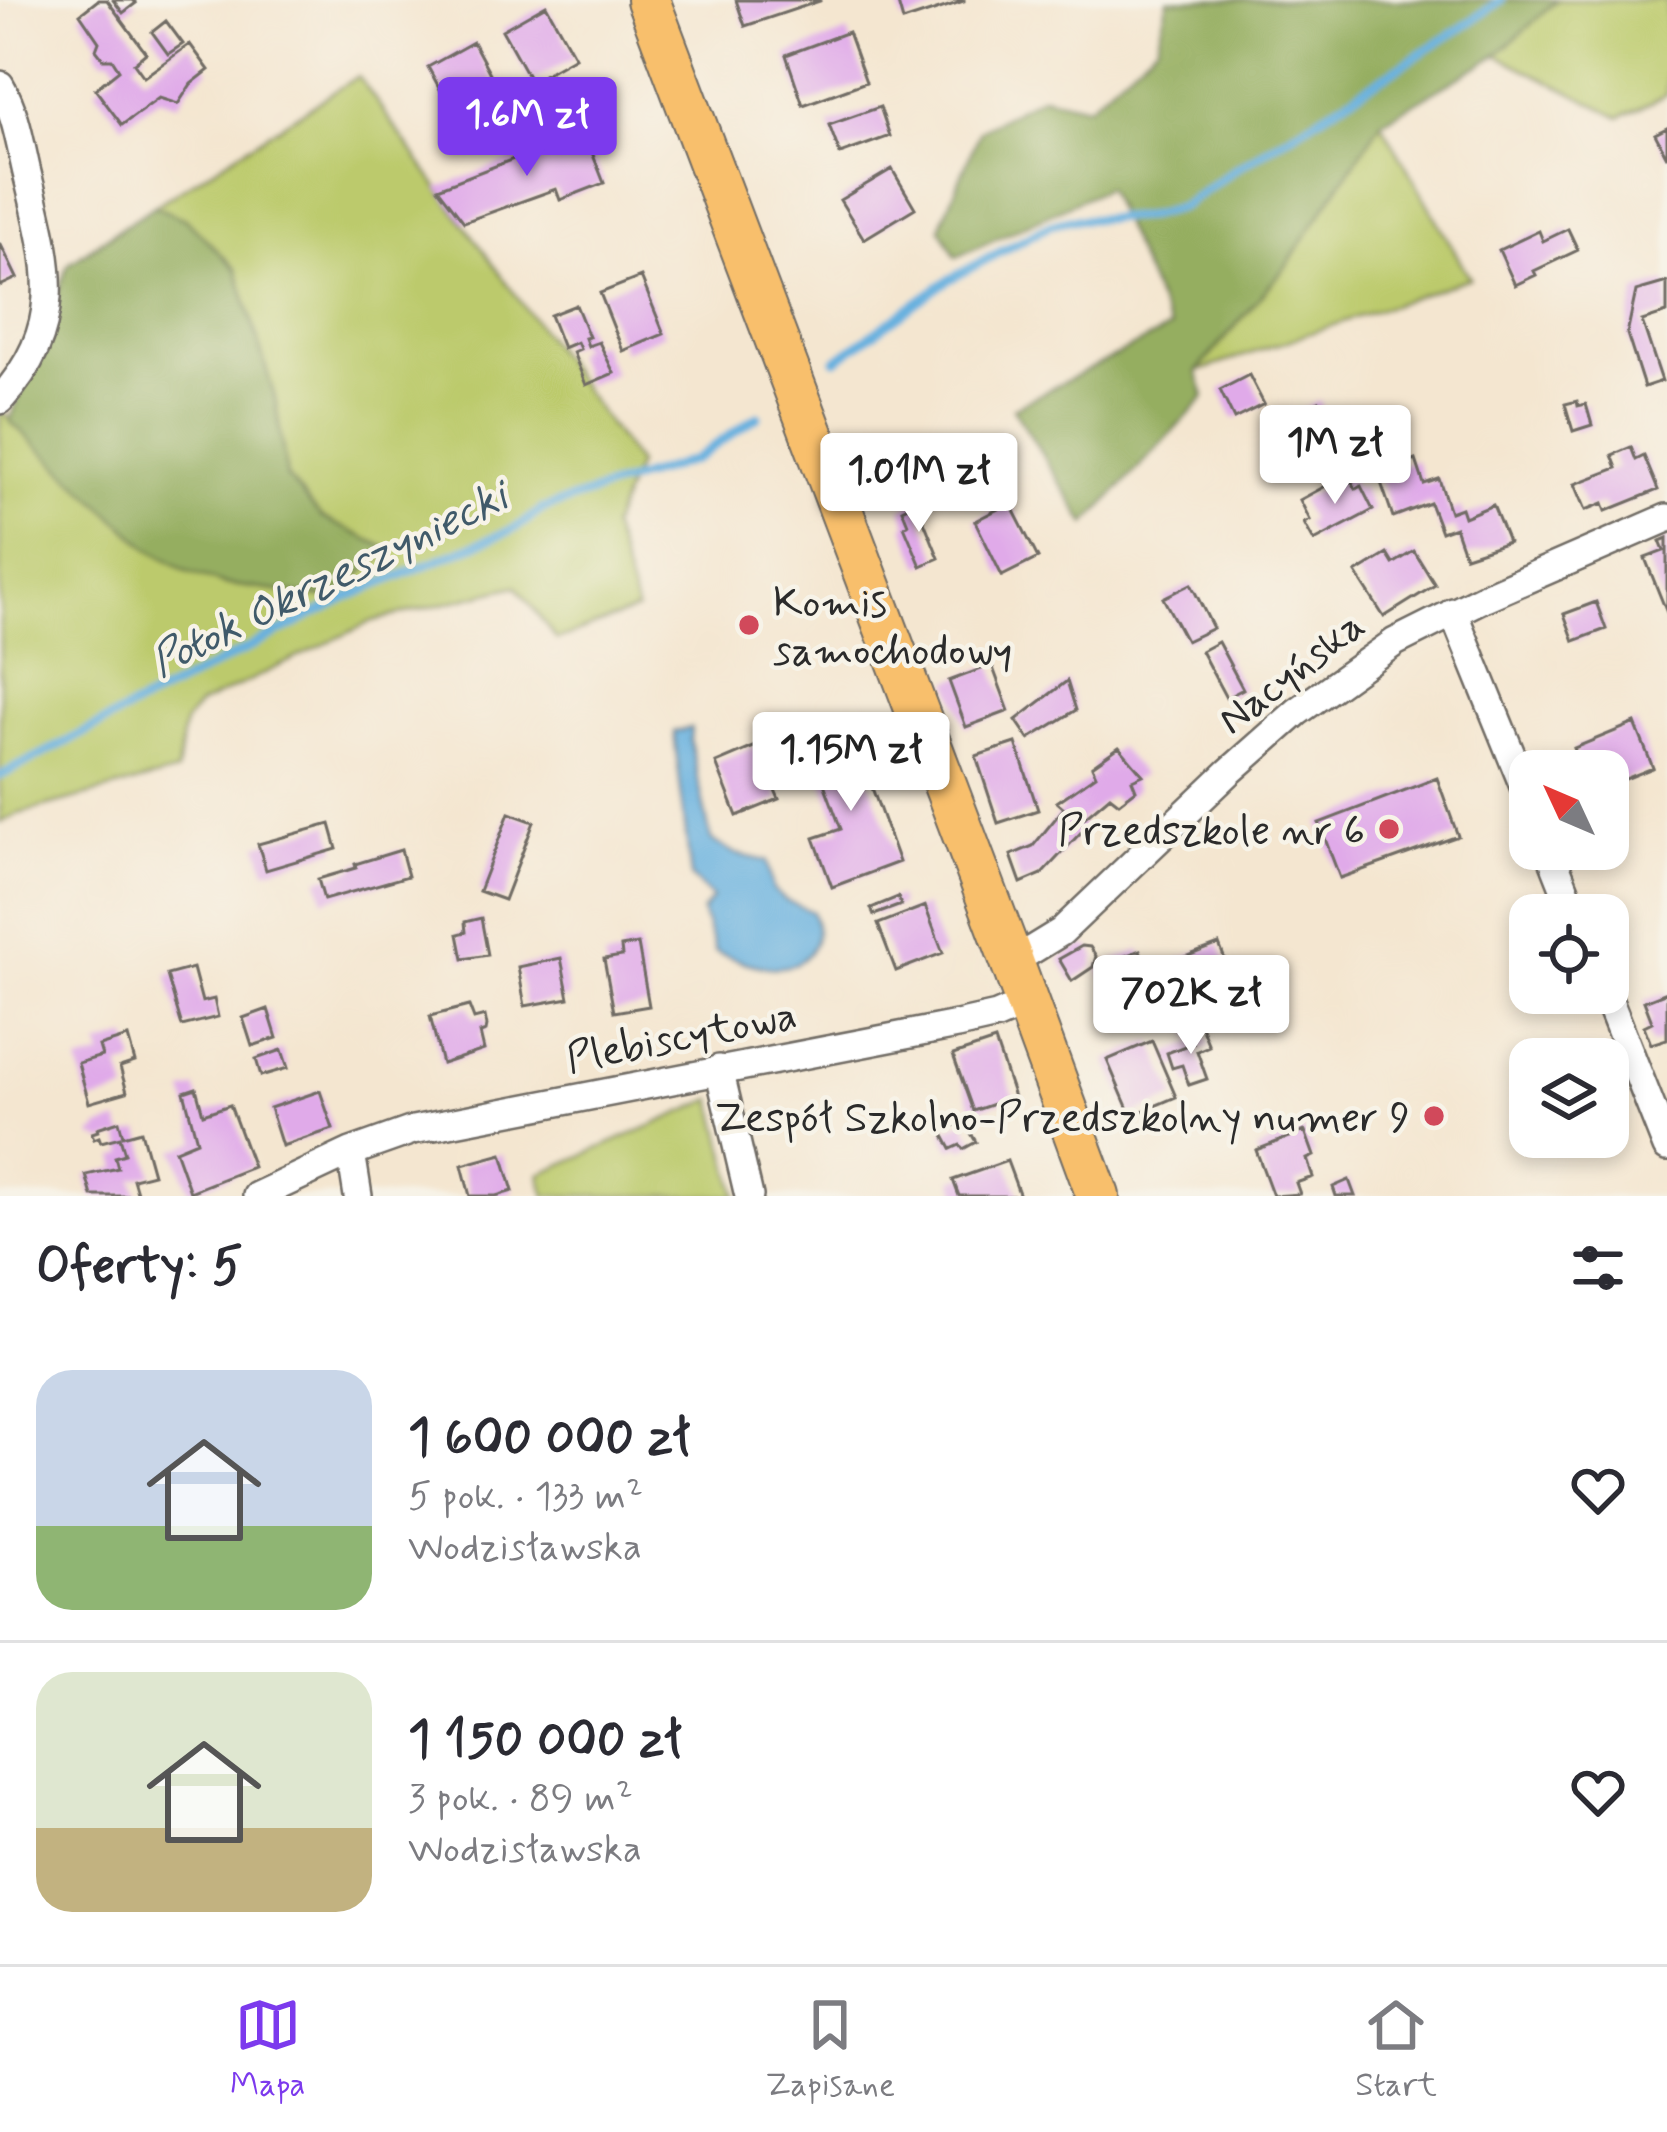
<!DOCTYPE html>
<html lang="pl">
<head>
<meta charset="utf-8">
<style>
	body { margin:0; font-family:Mynerve,sans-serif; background:#f2f2f3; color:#2b2b33; height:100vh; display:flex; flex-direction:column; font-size:45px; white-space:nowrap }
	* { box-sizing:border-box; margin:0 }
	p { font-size:39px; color:#7c7c81 }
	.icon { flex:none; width:66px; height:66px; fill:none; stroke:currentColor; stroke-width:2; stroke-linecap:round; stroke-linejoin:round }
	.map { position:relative; height:1196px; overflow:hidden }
	.drawer { display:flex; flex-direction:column; background:#fff; flex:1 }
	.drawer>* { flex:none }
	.needle { width:78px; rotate:314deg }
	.fabs { position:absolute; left:1509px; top:750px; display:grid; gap:24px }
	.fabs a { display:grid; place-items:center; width:120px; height:120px; border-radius:24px; background:#fff; box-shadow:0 6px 18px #0003; font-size:60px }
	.price { position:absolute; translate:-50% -102px; padding:0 27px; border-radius:12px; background:#fff; color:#222; font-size:39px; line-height:78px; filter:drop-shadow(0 3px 6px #0008) }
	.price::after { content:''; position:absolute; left:50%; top:72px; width:36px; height:27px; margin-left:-18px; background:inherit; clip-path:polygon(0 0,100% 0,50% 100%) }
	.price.on { background:#7c3aed; color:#fff }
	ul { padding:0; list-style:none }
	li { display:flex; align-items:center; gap:36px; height:300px; padding:0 36px }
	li+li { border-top:3px solid #e1e1e2 }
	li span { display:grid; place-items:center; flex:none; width:336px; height:240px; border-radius:36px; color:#555 }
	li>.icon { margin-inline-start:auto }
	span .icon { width:144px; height:144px; fill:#fffc; stroke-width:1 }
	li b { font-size:51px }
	h2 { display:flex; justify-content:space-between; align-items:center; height:144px; padding:0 36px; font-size:51px }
	.tab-bar { display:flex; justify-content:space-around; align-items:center; height:168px; border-top:3px solid #e1e1e2; background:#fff; font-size:33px; color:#7c7c81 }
	.tab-bar a { display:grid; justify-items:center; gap:6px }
	.tab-bar .on { color:#7c3aed }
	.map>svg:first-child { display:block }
	.green { fill:#bcca6c; stroke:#747a4c; stroke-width:3 }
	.forest { fill:#95ae60; stroke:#606c46; stroke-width:3 }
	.water { fill:#67b1df; stroke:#496e85; stroke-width:3 }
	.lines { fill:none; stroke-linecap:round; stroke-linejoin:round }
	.stream { stroke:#67b1df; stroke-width:9 }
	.building { fill:#e0aae9 }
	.street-casing { stroke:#716c65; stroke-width:32 }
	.primary-casing { stroke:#716c65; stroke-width:46 }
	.street { stroke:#fff; stroke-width:27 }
	.primary { stroke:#f8bf6c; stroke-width:42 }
	.poi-dot { fill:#d1495b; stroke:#f7f3e8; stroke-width:4.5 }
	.labels { text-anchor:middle; stroke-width:9; stroke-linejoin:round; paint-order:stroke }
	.poi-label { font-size:42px; fill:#2b2b2b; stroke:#f7f3e8; text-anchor:end }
	.street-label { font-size:42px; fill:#2b2b2b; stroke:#f7f3e8 }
	.water-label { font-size:45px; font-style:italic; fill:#405a6a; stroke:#f7f3e8 }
</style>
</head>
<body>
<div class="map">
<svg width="1667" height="1196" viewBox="0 0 1667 1196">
	<rect width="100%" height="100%" fill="#f7f3e8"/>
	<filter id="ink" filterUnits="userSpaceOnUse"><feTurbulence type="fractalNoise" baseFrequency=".00833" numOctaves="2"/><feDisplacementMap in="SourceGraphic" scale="24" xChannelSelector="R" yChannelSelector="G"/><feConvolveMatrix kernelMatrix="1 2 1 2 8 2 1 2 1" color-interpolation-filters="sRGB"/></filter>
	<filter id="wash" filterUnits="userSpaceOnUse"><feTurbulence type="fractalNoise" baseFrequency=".004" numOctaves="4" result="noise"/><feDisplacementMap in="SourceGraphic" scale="48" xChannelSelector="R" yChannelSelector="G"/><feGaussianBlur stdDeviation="2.7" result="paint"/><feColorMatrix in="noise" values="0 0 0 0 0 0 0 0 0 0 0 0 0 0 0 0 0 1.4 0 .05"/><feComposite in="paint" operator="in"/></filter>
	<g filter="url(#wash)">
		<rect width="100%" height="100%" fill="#f4e6d0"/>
		<path class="green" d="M 1557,0 L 1667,0 L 1667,94 L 1620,117 L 1497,55 Z
			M 358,76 L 637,464 L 611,527 L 637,610 L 557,640 L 516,586 L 373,621 L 199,705 L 184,723 L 177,772 L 18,814 L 0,823 L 0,410 L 11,420 L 68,265 L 100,241 Z
			M 1381,122 L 1470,278 L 1197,372 L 1287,265 Z
			M 713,1099 L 737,1196 L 546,1196 L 540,1174 Z"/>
		<path class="forest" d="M 1168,0 L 1557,0 L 1497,55 L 1381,122 L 1287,265 L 1197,371 L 1205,397 L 1086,524 L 1013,408 L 1170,328 L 1106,188 L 956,257 L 940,228 L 980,130 L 1042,96 L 1088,106 L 1157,44 Z
			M 154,206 L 187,220 L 237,270 L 275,398 L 287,477 L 321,517 L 391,550 L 331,598 L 224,584 L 186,571 L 148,548 L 10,421 L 68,265 Z"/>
		<path class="water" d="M 691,728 L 690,741 L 711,840 L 736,854 L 767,861 L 773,890 L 785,900 L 812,912 C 817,924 818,938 811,949 C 791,982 743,963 715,951 L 702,912 L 712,898 L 691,877 L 674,732 Z"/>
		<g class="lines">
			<path class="stream" d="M 836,360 L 948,280 L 1052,224 L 1068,220 L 1145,217 L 1181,207 L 1235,169 L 1460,29 L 1501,0
				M 0,776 L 348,597 L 516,528 L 543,509 L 694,460 L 758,416"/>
		</g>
		<g id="blocks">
			<path class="building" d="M 98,0 L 107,0 L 146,53 L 134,63 L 144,77 L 190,44 L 209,70 L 191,84 L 178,104 L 159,98 L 122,125 L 95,89 L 119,70 L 112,59 L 103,59 L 96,50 L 99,42 L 80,14 Z
				M 113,0 L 133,0 L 136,3 L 123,13 Z
				M 736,0 L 820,0 L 820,1 L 745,26 Z
				M 897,0 L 964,0 L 964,1 L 903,21 Z
				M 546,5 L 575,57 L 531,82 L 502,30 Z
				M 166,21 L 183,44 L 168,54 L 152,32 Z
				M 848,32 L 866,82 L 803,105 L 786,55 Z
				M 473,42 L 499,90 L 454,115 L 428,67 Z
				M 880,107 L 890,136 L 840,154 L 829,125 Z
				M 1667,128 L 1667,157 L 1655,134 Z
				M 584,132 L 604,183 L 560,200 L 556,189 L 464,222 L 438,188 Z
				M 892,169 L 915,208 L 864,239 L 840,200 Z
				M 1568,229 L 1578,250 L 1534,271 L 1536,275 L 1515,285 L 1499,250 L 1539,231 L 1543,241 Z
				M 0,243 L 17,278 L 0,286 Z
				M 641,277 L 664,334 L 623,351 L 600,293 Z
				M 1667,282 L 1667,313 L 1642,321 L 1662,381 L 1644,387 L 1627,334 L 1636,291 Z
				M 576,305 L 589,337 L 585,338 L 588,346 L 599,342 L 614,373 L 586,385 L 573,352 L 580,349 L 577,342 L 563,348 L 550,315 Z
				M 1249,375 L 1264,404 L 1234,419 L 1220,390 Z
				M 1319,401 L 1331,426 L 1325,428 L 1331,440 L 1284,463 L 1267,428 Z
				M 1577,401 L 1578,406 L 1586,404 L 1592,425 L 1573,431 L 1565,404 Z
				M 1631,447 L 1636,460 L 1644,456 L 1658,490 L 1606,511 L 1603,503 L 1586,510 L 1575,484 L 1617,468 L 1612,455 Z
				M 1416,460 L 1424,484 L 1439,479 L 1450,512 L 1461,508 L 1464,517 L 1493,505 L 1508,542 L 1465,556 L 1455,527 L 1441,532 L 1430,503 L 1393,517 L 1378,474 Z
				M 1348,474 L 1356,489 L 1361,486 L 1373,510 L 1314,541 L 1304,523 L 1310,520 L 1300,500 Z
				M 916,502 L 939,558 L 921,566 L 904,526 L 908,524 L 902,509 Z
				M 1010,503 L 1038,558 L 1002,576 L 975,521 Z
				M 1667,538 L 1667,613 L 1645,558 L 1664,551 L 1660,541 Z
				M 1414,551 L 1435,585 L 1384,617 L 1356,573 L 1387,554 L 1393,564 Z
				M 1191,584 L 1213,628 L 1186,641 L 1163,598 Z
				M 1596,602 L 1606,629 L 1574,641 L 1564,614 Z
				M 1218,642 L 1243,689 L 1226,698 L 1201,651 Z
				M 992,665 L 1009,711 L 966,727 L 949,681 Z
				M 1067,681 L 1076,710 L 1029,739 L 1016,720 Z
				M 1635,723 L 1653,768 L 1608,786 L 1608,771 L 1583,771 L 1574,748 Z
				M 851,730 L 899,862 L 832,887 L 814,838 L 841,829 L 810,746 Z
				M 1016,743 L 1038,810 L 998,823 L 976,756 Z
				M 756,746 L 779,799 L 737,816 L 716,763 Z
				M 1119,747 L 1143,775 L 1132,780 L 1136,790 L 1119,803 L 1110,796 L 1079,822 L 1085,828 L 1042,874 L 1021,883 L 1011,855 L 1033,846 L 1064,808 L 1057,802 L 1096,775 L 1092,766 Z
				M 1437,778 L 1458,836 L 1340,878 L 1319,823 Z
				M 509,813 L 534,822 L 504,900 L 479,891 Z
				M 330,824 L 337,849 L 266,870 L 258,844 Z
				M 401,850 L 408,876 L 324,900 L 318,879 L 356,868 L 355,864 Z
				M 898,897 L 901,905 L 874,915 L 871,908 Z
				M 925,906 L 943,953 L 896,971 L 878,924 Z
				M 481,918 L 488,955 L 463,959 L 458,934 L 466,932 L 465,922 Z
				M 638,944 L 649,1006 L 614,1012 L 604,959 L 622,956 L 621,947 Z
				M 1219,944 L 1234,983 L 1191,999 L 1177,960 Z
				M 1082,946 L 1090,947 L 1096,956 L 1093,967 L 1072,981 L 1059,959 Z
				M 1140,950 L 1161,1002 L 1119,1019 L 1098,967 Z
				M 561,958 L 569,998 L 525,1006 L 518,967 Z
				M 193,968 L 202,1002 L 214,999 L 218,1017 L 182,1026 L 167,975 Z
				M 1667,992 L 1667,1039 L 1651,1044 L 1644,1026 L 1652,1022 L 1644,1001 Z
				M 469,1006 L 474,1019 L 485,1016 L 487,1026 L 486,1031 L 480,1033 L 484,1050 L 442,1064 L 430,1016 Z
				M 268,1009 L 277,1038 L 252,1046 L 243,1018 Z
				M 1201,1026 L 1209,1046 L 1197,1051 L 1207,1079 L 1189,1085 L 1182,1065 L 1172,1068 L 1167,1053 L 1193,1043 L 1188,1030 Z
				M 128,1037 L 135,1062 L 120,1067 L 127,1092 L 89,1103 L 78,1063 L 102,1056 L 99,1046 Z
				M 995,1041 L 1014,1097 L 973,1111 L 953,1055 Z
				M 1152,1041 L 1176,1097 L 1131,1116 L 1107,1060 Z
				M 282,1050 L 288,1068 L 261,1076 L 256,1059 Z
				M 196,1088 L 203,1114 L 230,1105 L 253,1167 L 190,1192 L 175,1150 L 197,1141 L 184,1092 Z
				M 320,1091 L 333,1129 L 282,1146 L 270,1108 Z
				M 119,1121 L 123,1136 L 141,1131 L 153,1174 L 133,1179 L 138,1196 L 92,1196 L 86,1175 L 118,1168 L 115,1157 L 125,1154 L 120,1137 L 101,1142 L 99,1137 L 94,1139 L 92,1133 L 98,1131 L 97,1128 Z
				M 964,1121 L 976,1142 L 963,1149 L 960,1145 L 951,1149 L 942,1132 Z
				M 1305,1131 L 1314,1156 L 1307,1159 L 1313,1177 L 1296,1183 L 1300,1194 L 1273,1196 L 1256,1150 Z
				M 502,1154 L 513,1191 L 496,1196 L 470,1196 L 462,1165 Z
				M 1007,1161 L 1020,1196 L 959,1196 L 953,1180 Z
				M 1349,1180 L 1355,1196 L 1336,1196 L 1333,1187 Z"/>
		</g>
	</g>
	<g filter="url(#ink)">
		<use href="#blocks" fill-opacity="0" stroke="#716c65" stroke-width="3"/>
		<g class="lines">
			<g class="street-casing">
				<path id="street" d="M 0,85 C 16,113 20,143 27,173 C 49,263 68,325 0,400
					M 1453,612 L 1530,801
					M 1549,849 L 1575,915
					M 1012,962 L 1061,932 L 1229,772 L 1297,712 L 1395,642 L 1485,597 L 1667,518
					M 1606,993 L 1667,1147
					M 719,1069 L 749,1196
					M 351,1152 L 358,1196
					M 257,1196 L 351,1152 L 413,1130 L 957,1025 L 997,1016 L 1027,1003"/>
			</g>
			<g class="primary-casing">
				<path id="primary" d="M 648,0 L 1012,962 L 1098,1196"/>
			</g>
			<use href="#street" class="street"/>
			<use href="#primary" class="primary"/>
		</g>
	</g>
	<g class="poi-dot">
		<circle cx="749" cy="625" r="12"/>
		<circle cx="1389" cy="829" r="12"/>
		<circle cx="1434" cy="1116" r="12"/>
	</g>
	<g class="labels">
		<g class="poi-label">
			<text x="773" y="616" text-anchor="start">Komis<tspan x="773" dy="48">samochodowy</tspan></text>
			<text x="1365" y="844">Przedszkole nr 6</text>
			<text x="1410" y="1131">Zespół Szkolno-Przedszkolny numer 9</text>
		</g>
		<g class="street-label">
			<text transform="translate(1290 671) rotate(-38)" y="15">Nacyńska</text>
			<text transform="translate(681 1035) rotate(-11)" y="15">Plebiscytowa</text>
		</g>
		<g class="water-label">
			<text transform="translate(328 577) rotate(-26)" y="16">Potok Okrzeszyniecki</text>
		</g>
	</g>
</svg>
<div class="fabs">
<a><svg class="needle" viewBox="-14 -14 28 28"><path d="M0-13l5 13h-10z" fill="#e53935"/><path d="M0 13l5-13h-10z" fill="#7c7c81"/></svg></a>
<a><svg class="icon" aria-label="locate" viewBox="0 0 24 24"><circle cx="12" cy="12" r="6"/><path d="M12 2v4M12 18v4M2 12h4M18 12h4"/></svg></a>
<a><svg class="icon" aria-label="layers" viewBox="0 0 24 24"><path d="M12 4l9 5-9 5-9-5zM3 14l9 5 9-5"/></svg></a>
</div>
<b class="price on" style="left:527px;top:179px">1.6M zł</b>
<b class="price" style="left:1335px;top:507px">1M zł</b>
<b class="price" style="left:919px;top:535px">1.01M zł</b>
<b class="price" style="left:851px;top:814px">1.15M zł</b>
<b class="price" style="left:1191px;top:1057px">702K zł</b>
</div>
<section class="drawer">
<h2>Oferty: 5<svg class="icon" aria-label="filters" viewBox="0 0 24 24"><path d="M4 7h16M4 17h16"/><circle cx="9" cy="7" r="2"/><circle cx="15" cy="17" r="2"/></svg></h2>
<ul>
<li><span style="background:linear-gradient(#c9d6e8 65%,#8fb573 0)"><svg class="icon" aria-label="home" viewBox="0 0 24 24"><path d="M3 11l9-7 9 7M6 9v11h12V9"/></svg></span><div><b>1 600 000 zł</b><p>5 pok. · 133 m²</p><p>Wodzisławska</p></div><svg class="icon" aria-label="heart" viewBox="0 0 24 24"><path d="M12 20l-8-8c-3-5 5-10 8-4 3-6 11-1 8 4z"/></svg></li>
<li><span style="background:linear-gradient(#dfe7d0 65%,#c2b280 0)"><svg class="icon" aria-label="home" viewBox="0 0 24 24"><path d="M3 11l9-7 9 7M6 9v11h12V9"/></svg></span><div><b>1 150 000 zł</b><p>3 pok. · 89 m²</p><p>Wodzisławska</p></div><svg class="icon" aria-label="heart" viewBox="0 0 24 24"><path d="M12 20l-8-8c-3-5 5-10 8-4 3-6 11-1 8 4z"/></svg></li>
</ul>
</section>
<nav class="tab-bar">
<a class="on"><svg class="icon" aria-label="map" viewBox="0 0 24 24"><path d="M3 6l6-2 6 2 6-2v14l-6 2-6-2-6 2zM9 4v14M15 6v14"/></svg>Mapa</a>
<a><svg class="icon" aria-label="saved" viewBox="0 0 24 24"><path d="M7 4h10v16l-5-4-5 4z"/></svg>Zapisane</a>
<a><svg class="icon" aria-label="home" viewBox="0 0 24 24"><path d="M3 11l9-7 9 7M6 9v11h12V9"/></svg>Start</a>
</nav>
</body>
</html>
